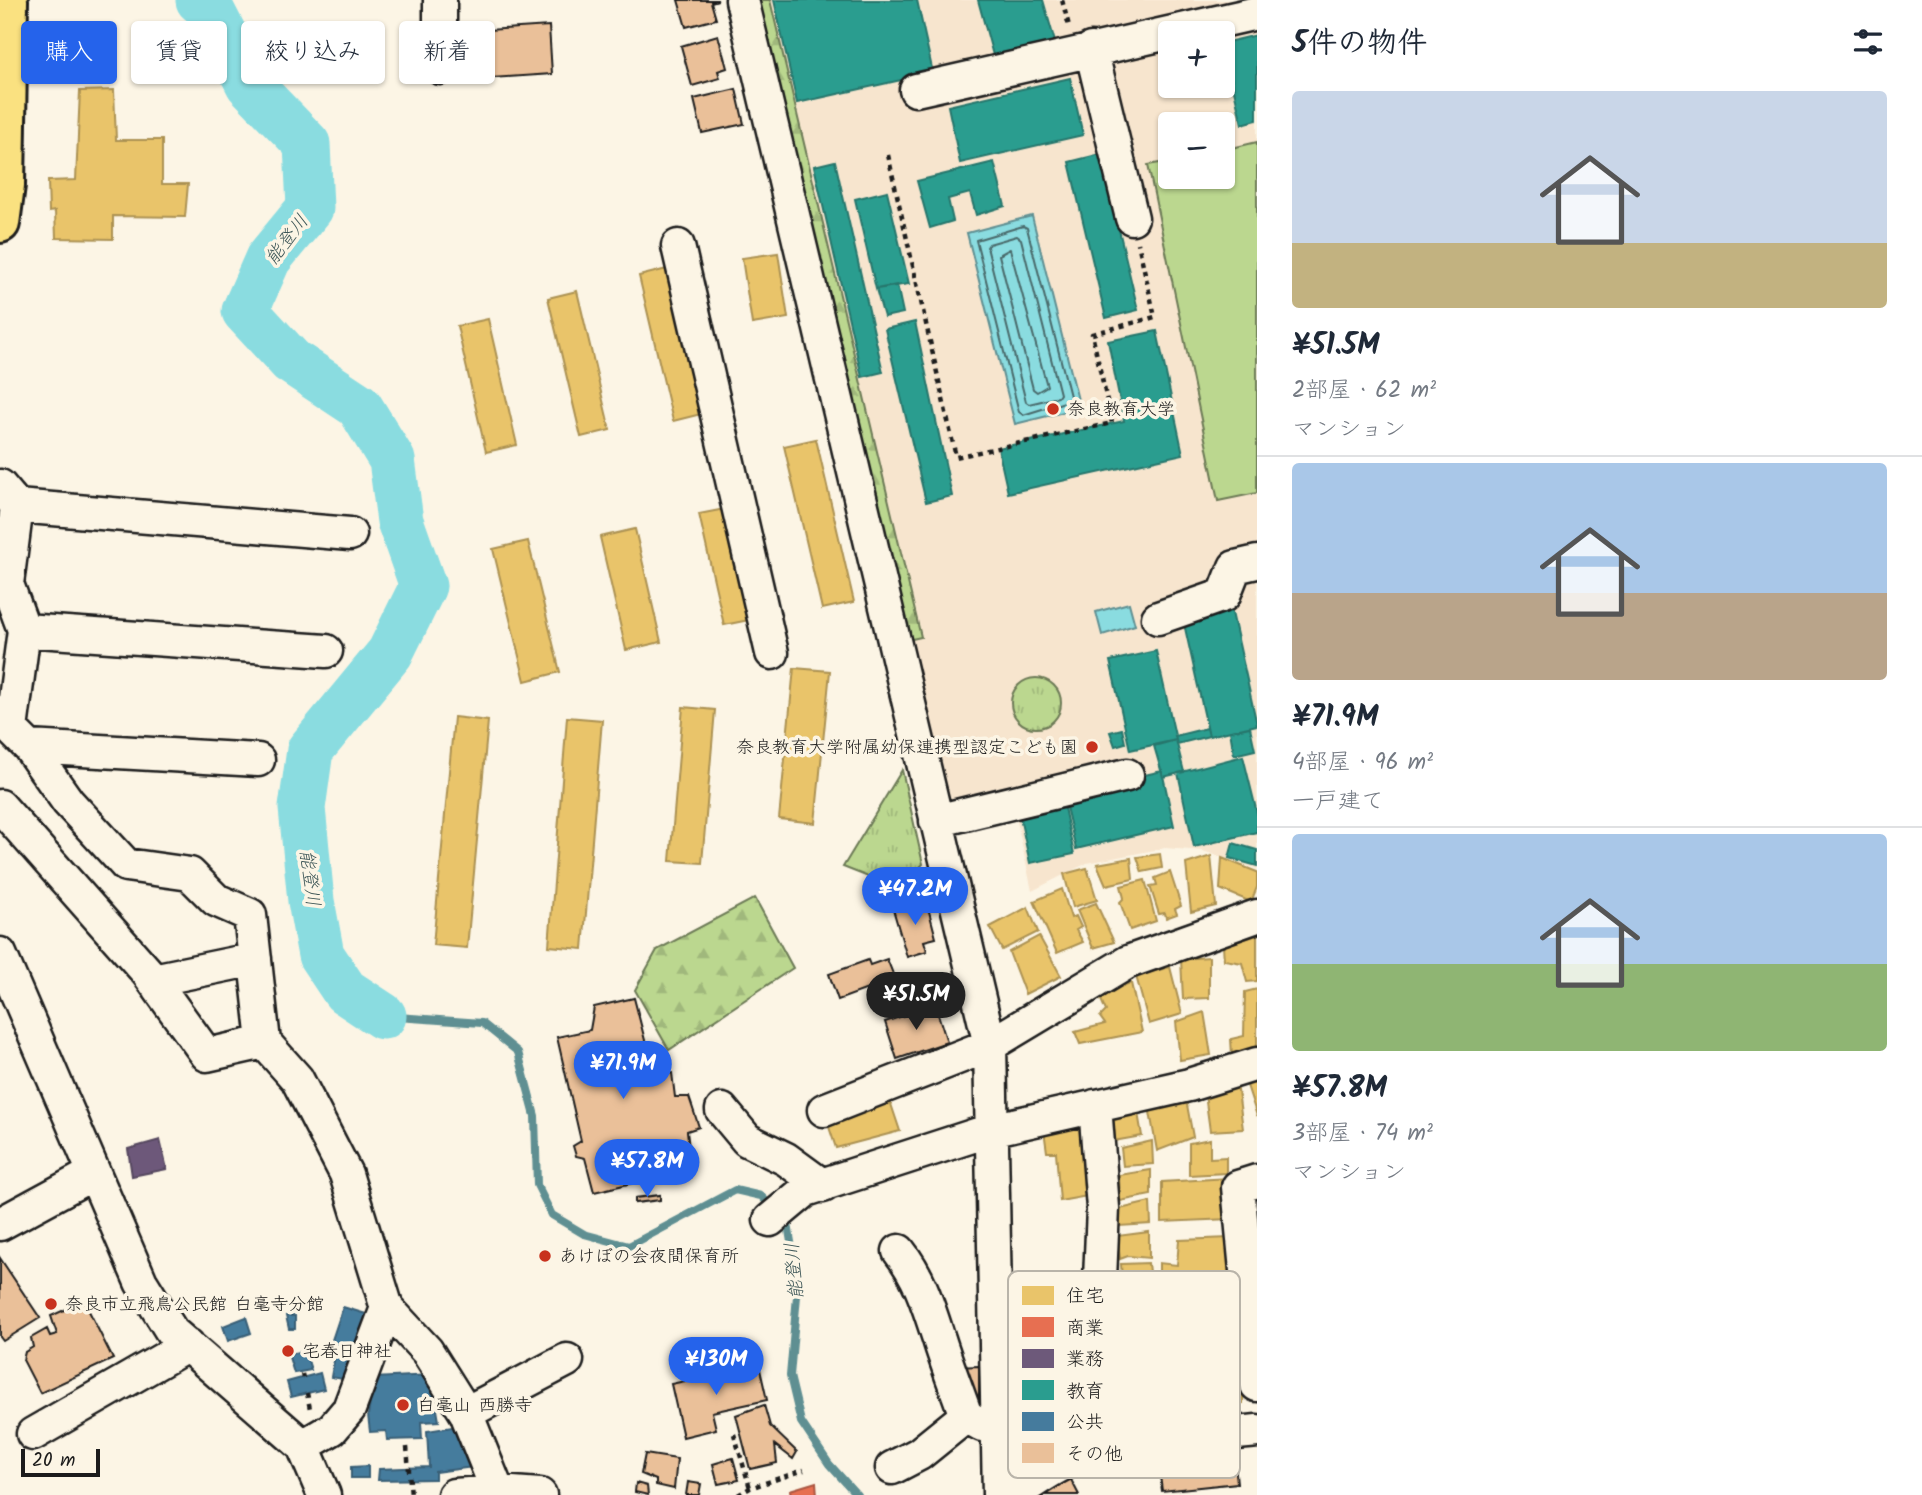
<!DOCTYPE html>
<html lang="ja">
<head>
<meta charset="utf-8">
<style>
	body { margin:0; font-family:Kalam,"Klee One",sans-serif; background:#f6f6f7; color:#1f2937; height:100vh; display:flex; flex-direction:column; font-size:26px; white-space:nowrap }
	* { box-sizing:border-box; margin:0 }
	p { font-size:23px; color:#747a83 }
	.icon { flex:none; width:38px; height:38px; fill:none; stroke:currentColor; stroke-width:2; stroke-linecap:round; stroke-linejoin:round }
	.map { position:relative; flex:1; overflow:hidden }
	.details { display:flex; flex-direction:column; background:#fff; width:665px }
	.details>* { flex:none }
	.hud { position:absolute; left:21px; top:21px; width:665px; height:63px; display:flex; gap:14px }
	.buttons { position:absolute; left:1158px; top:21px; display:grid; gap:14px }
	.buttons a { display:grid; place-items:center; width:77px; height:77px; border-radius:7px; background:#fff; box-shadow:0 2px 5px #0004; font-size:35px }
	.scale { position:absolute; left:21px; bottom:18px; width:79px; box-sizing:border-box; padding-left:7px; border:4px solid #1c1c1c; border-top:0; font-size:19px; line-height:24px; white-space:nowrap; color:#1c1c1c; -webkit-text-stroke:5px #fcf5e5; paint-order:stroke }
	.price { position:absolute; translate:-50% -60px; padding:0 16px; border-radius:24px; background:#2563eb; color:#fff; font-size:23px; line-height:46px; filter:drop-shadow(0 2px 4px #0008) }
	.price::after { content:''; position:absolute; left:50%; top:42px; width:21px; height:16px; margin-left:-10px; background:inherit; clip-path:polygon(0 0,100% 0,50% 100%) }
	.price.current { background:#222; color:#fff }
	ul { padding:0; list-style:none }
	li { display:grid; align-content:center; gap:14px; height:371px; padding:0 35px }
	li+li { border-top:2px solid #e0e1e3 }
	li span { display:grid; place-items:center; height:217px; border-radius:7px; color:#555 }
	li>.icon { margin-inline-start:auto }
	span .icon { width:126px; height:126px; fill:#fffc; stroke-width:1 }
	li b { font-size:30px }
	h2 { display:flex; justify-content:space-between; align-items:center; height:84px; padding:0 35px; font-size:30px }
	.chip { padding:0 24px; border-radius:7px; background:#fff; box-shadow:0 2px 5px #0004; font-size:24px; line-height:63px }
	.chip.current { background:#2563eb; color:#fff }
	main { display:flex; flex:1; min-height:0 }
	.map>svg:first-child { display:block }
	.built { fill:#f7e5ce; fill-rule:evenodd }
	.grass { fill:url(#grass-tufts); stroke:#6c7a56; stroke-width:2 }
	.forest { fill:url(#forest-firs); stroke:#6c7a56; stroke-width:2 }
	.pitch { fill:#bbd78f; stroke:#6c7a56; stroke-width:2 }
	.water { fill:#8adce0; stroke:#5e8f92; stroke-width:2 }
	.homes { fill:#e9c46a; stroke:#ac9253; stroke-width:2 }
	.shops { fill:#e76f51; stroke:#aa5641; stroke-width:2 }
	.offices { fill:#6d597a; stroke:#55475e; stroke-width:2 }
	.schools { fill:#2a9d8f; stroke:#26766c; stroke-width:2 }
	.public { fill:#457b9d; stroke:#395e76; stroke-width:2 }
	.lines { fill:none; stroke-linecap:round; stroke-linejoin:round }
	.shore { stroke:#48696a; stroke-width:2 }
	.stream { stroke:#5e8f92; stroke-width:8 }
	.river { stroke:#8adce0; stroke-width:47 }
	.building { fill:#eac099; stroke:#1c1c1c; stroke-width:2 }
	.minor-casing { stroke:#1c1c1c; stroke-width:37 }
	.major-casing { stroke:#1c1c1c; stroke-width:44 }
	.path { stroke:#1c1c1c; stroke-width:4.5; stroke-dasharray:5 5; stroke-linecap:butt }
	.minor { stroke:#fcf5e5; stroke-width:32 }
	.major { stroke:#fae180; stroke-width:38 }
	.poi-dot { fill:#c8321e; stroke:#fcf5e5; stroke-width:2.5 }
	.labels { text-anchor:middle; stroke-width:7; stroke-linejoin:round; paint-order:stroke }
	.poi-label { font-size:18px; fill:#1c1c1c; stroke:#fcf5e5; text-anchor:start }
	.water-label { font-size:19px; font-style:italic; fill:#3d5657; stroke:#fcf5e5 }
	.key { fill:#fcf5e5; stroke:#b9b4a9; stroke-width:2 }
	.key-label { font-size:19px; fill:#1c1c1c }
</style>
</head>
<body>
<main>
<div class="map">
<svg width="1257" height="1495" viewBox="0 0 1257 1495">
	<defs>
		<pattern id="grass-tufts" width="24" height="20" patternUnits="userSpaceOnUse" patternTransform="scale(1.75)"><rect width="24" height="20" fill="#bbd78f"/><path d="M3 7l-1-3M5 7V3M7 7l1-3M15 17l-1-3M17 17v-4M19 17l1-3" fill="none" stroke="#a0b87b"/></pattern>
		<pattern id="forest-firs" width="22" height="20" patternUnits="userSpaceOnUse" patternTransform="scale(1.75)"><rect width="22" height="20" fill="#bbd78f"/><path d="M5 1l3.5 6h-7zM16 11l3.5 6h-7z" fill="#a0b87b"/></pattern>
	</defs>
	<rect width="100%" height="100%" fill="#fcf5e5"/>
	<filter id="ink" filterUnits="userSpaceOnUse"><feTurbulence type="fractalNoise" baseFrequency=".0143" numOctaves="2"/><feDisplacementMap in="SourceGraphic" scale="14" xChannelSelector="R" yChannelSelector="G"/><feConvolveMatrix kernelMatrix="1 2 1 2 8 2 1 2 1" color-interpolation-filters="sRGB"/></filter>
	<g filter="url(#ink)">
		<path class="built" d="M 754,0 L 1257,0 L 1257,869 L 1203,851 L 1165,848 L 1087,863 L 1032,891 L 1013,803 L 944,819 ZM 1171,33 L 1223,33 L 1223,86 L 1171,86 ZM 1171,124 L 1223,124 L 1223,177 L 1171,177 Z"/>
		<path class="grass" d="M1011 703a25 25 0 1 1 50 0a25 25 0 1 1-50 0Z
			M 902,770 L 923,864 L 884,906 L 878,900 L 876,880 L 843,867 Z"/>
		<path class="forest" d="M 754,0 L 770,0 L 921,637 L 903,641 Z
			M 755,898 L 793,968 L 669,1050 L 635,990 L 657,950 Z"/>
		<path class="pitch" d="M 1257,142 L 1257,493 L 1218,501 L 1148,165 L 1171,161 L 1171,177 L 1223,177 L 1223,150 Z"/>
		<path class="water" d="M 1032,216 L 1080,408 L 1015,424 L 967,233 Z
			M 1129,603 L 1135,625 L 1102,635 L 1096,612 Z"/>
		<path class="homes" d="M 114,90 L 116,140 L 162,140 L 162,184 L 188,184 L 185,217 L 113,216 L 113,239 L 56,238 L 55,211 L 49,212 L 48,181 L 76,180 L 80,91 Z
			M 778,253 L 788,318 L 752,324 L 742,258 Z
			M 671,268 L 705,413 L 673,421 L 639,276 Z
			M 577,291 L 610,430 L 581,437 L 548,298 Z
			M 488,319 L 517,445 L 486,452 L 457,326 Z
			M 816,439 L 854,602 L 822,609 L 784,446 Z
			M 730,508 L 754,619 L 724,625 L 699,514 Z
			M 635,529 L 661,642 L 626,650 L 600,537 Z
			M 528,541 L 560,672 L 525,681 L 493,549 Z
			M 794,668 L 830,671 L 815,823 L 779,819 Z
			M 683,707 L 715,710 L 702,863 L 670,861 Z
			M 454,717 L 488,721 L 467,948 L 433,945 Z
			M 567,717 L 602,720 L 583,949 L 549,946 Z
			M 1160,854 L 1162,868 L 1142,872 L 1137,857 Z
			M 1211,856 L 1216,906 L 1191,912 L 1186,864 Z
			M 1131,858 L 1133,879 L 1106,885 L 1097,864 Z
			M 1222,858 L 1257,872 L 1257,887 L 1251,902 L 1220,889 Z
			M 1087,868 L 1097,900 L 1073,907 L 1064,874 Z
			M 1170,872 L 1181,906 L 1175,909 L 1177,914 L 1166,918 L 1165,913 L 1159,914 L 1150,886 L 1157,885 L 1155,878 Z
			M 1145,880 L 1156,921 L 1130,930 L 1120,902 L 1124,898 L 1121,886 Z
			M 1062,889 L 1071,918 L 1076,916 L 1081,927 L 1076,930 L 1083,942 L 1057,953 L 1034,901 Z
			M 1096,903 L 1114,942 L 1093,948 L 1077,910 Z
			M 1028,907 L 1038,932 L 1002,950 L 990,927 Z
			M 1257,935 L 1257,981 L 1247,982 L 1242,963 L 1224,960 L 1223,946 Z
			M 1039,936 L 1061,976 L 1025,994 L 1009,952 Z
			M 1209,957 L 1209,998 L 1183,999 L 1181,959 Z
			M 1170,967 L 1182,1014 L 1149,1024 L 1136,976 Z
			M 1131,983 L 1142,1032 L 1080,1044 L 1075,1032 L 1105,1024 L 1100,1017 L 1106,1011 L 1098,993 Z
			M 1257,989 L 1257,1051 L 1232,1055 L 1231,1039 L 1244,1036 L 1245,992 Z
			M 1204,1012 L 1211,1055 L 1180,1060 L 1176,1022 Z
			M 1257,1071 L 1257,1116 L 1244,1076 Z
			M 1237,1083 L 1243,1129 L 1210,1131 L 1204,1087 Z
			M 1185,1094 L 1193,1137 L 1157,1151 L 1148,1101 Z
			M 890,1101 L 900,1131 L 836,1148 L 826,1118 L 848,1116 Z
			M 1137,1107 L 1142,1136 L 1108,1142 L 1103,1112 Z
			M 1087,1114 L 1093,1195 L 1060,1201 L 1056,1152 L 1047,1152 L 1043,1123 Z
			M 1210,1139 L 1210,1158 L 1226,1157 L 1226,1173 L 1189,1175 L 1189,1143 Z
			M 1152,1141 L 1153,1164 L 1123,1166 L 1121,1148 Z
			M 1151,1170 L 1151,1195 L 1120,1201 L 1119,1175 Z
			M 1229,1178 L 1230,1219 L 1162,1222 L 1162,1182 Z
			M 1150,1202 L 1151,1224 L 1119,1226 L 1120,1209 Z
			M 1149,1232 L 1149,1258 L 1128,1256 L 1120,1259 L 1117,1236 Z
			M 1230,1238 L 1234,1276 L 1220,1274 L 1220,1282 L 1159,1285 L 1159,1263 L 1177,1265 L 1179,1240 Z
			M 1148,1263 L 1150,1281 L 1122,1281 L 1121,1264 Z
			M 1244,1371 L 1243,1403 L 1171,1408 L 1170,1376 Z
			M 1044,1445 L 1046,1467 L 1019,1483 L 1012,1452 Z"/>
		<path class="shops" d="M 816,1482 L 817,1495 L 791,1495 L 790,1490 Z"/>
		<path class="offices" d="M 160,1140 L 167,1169 L 132,1176 L 128,1149 Z"/>
		<path class="schools" d="M 774,0 L 917,0 L 933,73 L 797,103 Z
			M 978,0 L 1043,0 L 1055,42 L 994,59 Z
			M 1257,35 L 1257,120 L 1242,124 L 1223,43 Z
			M 1070,78 L 1083,135 L 960,163 L 948,106 Z
			M 1101,154 L 1138,310 L 1106,318 L 1069,162 Z
			M 835,161 L 883,372 L 862,377 L 814,166 Z
			M 994,162 L 1005,206 L 976,215 L 970,193 L 948,199 L 953,221 L 930,228 L 917,181 Z
			M 887,191 L 909,284 L 876,289 L 855,199 Z
			M 897,285 L 903,313 L 884,317 L 876,289 Z
			M 915,322 L 952,496 L 926,502 L 885,329 Z
			M 1157,331 L 1183,454 L 1008,493 L 998,448 L 1124,421 L 1108,341 Z
			M 1229,599 L 1257,725 L 1209,736 L 1181,610 Z
			M 1156,651 L 1176,740 L 1130,750 L 1110,661 Z
			M 1250,727 L 1255,750 L 1234,755 L 1230,731 Z
			M 1207,728 L 1209,736 L 1177,744 L 1175,736 Z
			M 1122,729 L 1125,743 L 1115,746 L 1110,732 Z
			M 1176,740 L 1184,772 L 1163,777 L 1154,746 Z
			M 1243,756 L 1257,813 L 1257,832 L 1194,847 L 1178,773 Z
			M 1162,771 L 1174,826 L 1076,849 L 1063,794 Z
			M 1063,803 L 1074,854 L 1030,863 L 1019,813 Z
			M 1233,843 L 1257,850 L 1257,866 L 1229,858 Z"/>
		<path class="public" d="M 343,1307 L 366,1314 L 360,1351 L 349,1380 L 331,1377 L 335,1355 L 330,1354 L 332,1340 Z
			M 286,1316 L 295,1316 L 295,1329 L 289,1329 Z
			M 246,1317 L 251,1333 L 228,1341 L 223,1326 Z
			M 305,1351 L 311,1370 L 294,1373 L 288,1354 Z
			M 320,1373 L 324,1389 L 291,1397 L 287,1382 Z
			M 431,1375 L 439,1421 L 421,1422 L 422,1439 L 387,1440 L 386,1431 L 370,1432 L 368,1415 L 374,1378 Z
			M 458,1426 L 474,1467 L 435,1472 L 435,1479 L 378,1480 L 379,1469 L 429,1467 L 427,1431 Z
			M 368,1466 L 368,1478 L 351,1478 L 351,1467 Z"/>
		<g class="lines">
			<path class="shore" d="M 1023,226 L 1027,228 L 1071,400 L 1023,415 L 1019,412 L 976,240 Z
				M 1017,236 L 1021,239 L 1060,394 L 1058,397 L 1029,404 L 1026,402 L 987,247 L 989,244 Z
				M 1010,249 L 1047,386 L 1037,392 L 1033,389 L 999,255 Z"/>
			<path class="stream" d="M 383,1016 L 482,1023 L 518,1052 L 535,1116 L 537,1185 L 552,1215 L 584,1234 L 629,1246 L 735,1190 L 761,1196 L 773,1208
				M 782,1217 L 788,1224 L 798,1284 L 790,1376 L 801,1422 L 829,1464 L 857,1495"/>
			<path class="river" d="M 199,0 L 211,10 L 249,84 L 307,144 L 310,208 L 268,259 L 245,311 L 291,361 L 359,406 L 392,460 L 400,521 L 423,586 L 390,653 L 310,750 L 302,808 L 311,901 L 321,955 L 345,991 L 383,1016"/>
		</g>
		<path class="building" d="M 678,0 L 718,0 L 711,2 L 716,19 L 686,27 Z
			M 549,26 L 552,74 L 460,80 L 457,32 Z
			M 718,35 L 727,68 L 718,71 L 720,78 L 692,86 L 681,46 Z
			M 736,89 L 744,124 L 702,133 L 694,99 Z
			M 926,900 L 936,938 L 924,941 L 927,951 L 907,957 L 893,909 Z
			M 887,959 L 895,979 L 838,1000 L 829,974 L 868,960 L 870,965 Z
			M 634,998 L 654,1075 L 672,1073 L 675,1097 L 689,1097 L 699,1127 L 687,1131 L 689,1148 L 673,1152 L 675,1173 L 594,1192 L 585,1158 L 576,1156 L 573,1146 L 581,1141 L 557,1037 L 590,1030 L 594,1007 Z
			M 935,1005 L 947,1042 L 897,1059 L 885,1022 Z
			M 660,1195 L 660,1200 L 635,1203 L 635,1198 Z
			M 0,1258 L 40,1318 L 3,1341 L 0,1337 Z
			M 84,1301 L 113,1359 L 40,1393 L 23,1360 L 25,1352 L 33,1347 L 31,1338 L 47,1329 L 50,1336 L 57,1334 L 51,1316 Z
			M 759,1365 L 767,1400 L 712,1412 L 716,1429 L 683,1437 L 671,1384 Z
			M 979,1366 L 979,1403 L 971,1403 L 957,1367 Z
			M 764,1405 L 770,1426 L 797,1452 L 793,1459 L 775,1445 L 777,1463 L 750,1469 L 736,1415 Z
			M 1234,1453 L 1237,1483 L 1162,1491 L 1158,1461 Z
			M 645,1454 L 677,1459 L 674,1489 L 656,1485 L 656,1480 L 641,1474 Z
			M 733,1458 L 739,1480 L 718,1484 L 713,1464 Z
			M 1067,1472 L 1079,1495 L 1035,1495 Z
			M 688,1482 L 701,1484 L 699,1495 L 686,1495 Z
			M 636,1483 L 647,1486 L 648,1495 L 635,1492 Z"/>
		<g class="lines">
			<g class="minor-casing">
				<path id="minor" d="M 742,0 L 990,1045 L 999,1495
					M 1091,49 L 1132,218
					M 440,68 L 440,0
					M 916,90 L 1257,13
					M 678,246 L 772,653
					M 0,486 L 17,506 L 350,534
					M 17,506 L 7,584 L 24,630 L 326,651
					M 1158,618 L 1224,595 L 1235,567 L 1257,562
					M 24,630 L 11,729 L 29,747 L 258,760
					M 29,747 L 68,802 L 126,865 L 190,874 L 216,900 L 250,915 L 264,1042 L 297,1079 L 346,1174 L 387,1308 L 427,1351 L 466,1413 L 499,1495
					M 0,806 L 147,972 L 207,1055 L 264,1042
					M 936,821 L 1127,775
					M 0,954 L 141,1282 L 172,1332 L 303,1446 L 324,1495
					M 153,980 L 255,959
					M 722,1110 L 747,1140 L 786,1159 L 823,1186
					M 824,1110 L 990,1045 L 1128,962 L 1257,916
					M 1257,1181 L 1238,1187 L 1257,1385
					M 770,1220 L 806,1190 L 991,1130 L 1189,1085 L 1257,1064
					M 0,1224 L 94,1173
					M 899,1251 C 921,1279 928,1306 939,1339 C 947,1365 957,1390 966,1416
					M 997,1318 L 1044,1326 L 1082,1320 L 1099,1303 L 1103,1208 L 1095,1106
					M 466,1413 L 567,1360
					M 33,1434 L 188,1345
					M 303,1446 L 332,1429 L 349,1409 L 387,1308
					M 892,1468 L 919,1454 L 966,1416 L 982,1425
					M 454,1495 L 498,1492 L 540,1495
					M 1014,1495 C 1033,1482 1052,1468 1074,1459 C 1130,1439 1198,1437 1257,1431"/>
			</g>
			<g class="major-casing">
				<path id="major" d="M 0,223 L 5,185 L 8,0"/>
			</g>
			<path class="path" d="M 1062,0 L 1069,26
				M 888,155 L 956,457 L 1112,423 L 1092,334 L 1155,317 L 1138,243
				M 302,1374 L 303,1378
				M 307,1393 L 310,1409
				M 734,1434 L 750,1488
				M 407,1447 L 411,1495
				M 738,1495 L 750,1488 L 804,1470"/>
			<use href="#minor" class="minor"/>
			<use href="#major" class="major"/>
		</g>
	</g>
	<g class="poi-dot">
		<circle cx="1053" cy="409" r="7"/>
		<circle cx="1092" cy="747" r="7"/>
		<circle cx="545" cy="1256" r="7"/>
		<circle cx="51" cy="1304" r="7"/>
		<circle cx="288" cy="1351" r="7"/>
		<circle cx="403" cy="1405" r="7"/>
	</g>
	<g class="labels">
		<g class="poi-label">
			<text x="1067" y="415">奈良教育大学</text>
			<text x="1078" y="753" text-anchor="end">奈良教育大学附属幼保連携型認定こども園</text>
			<text x="559" y="1262">あけぼの会夜間保育所</text>
			<text x="65" y="1310">奈良市立飛鳥公民館 白毫寺分館</text>
			<text x="302" y="1357">宅春日神社</text>
			<text x="417" y="1411">白毫山 西勝寺</text>
		</g>
		<g class="water-label">
			<text transform="translate(286 239) rotate(-52)" y="7">能登川</text>
			<text transform="translate(311 878) rotate(83)" y="7">能登川</text>
			<text transform="translate(793 1271) rotate(-95)" y="7">能登川</text>
		</g>
	</g>
	<rect x="1008" y="1271" width="232" height="207" rx="10" class="key"/>
	<rect x="1022" y="1286" width="32" height="19" fill="#e9c46a"/>
	<rect x="1022" y="1317" width="32" height="20" fill="#e76f51"/>
	<rect x="1022" y="1349" width="32" height="19" fill="#6d597a"/>
	<rect x="1022" y="1380" width="32" height="20" fill="#2a9d8f"/>
	<rect x="1022" y="1412" width="32" height="19" fill="#457b9d"/>
	<rect x="1022" y="1443" width="32" height="20" fill="#eac099"/>
	<g class="key-label">
		<text x="1066" y="1302">住宅</text>
		<text x="1066" y="1334">商業</text>
		<text x="1066" y="1365">業務</text>
		<text x="1066" y="1397">教育</text>
		<text x="1066" y="1428">公共</text>
		<text x="1066" y="1460">その他</text>
	</g>
</svg>
<div class="buttons">
<a>+</a>
<a>−</a>
</div>
<div class="scale">20 m</div>
<b class="price" style="left:915px;top:927px">¥47.2M</b>
<b class="price current" style="left:916px;top:1032px">¥51.5M</b>
<b class="price" style="left:623px;top:1101px">¥71.9M</b>
<b class="price" style="left:647px;top:1199px">¥57.8M</b>
<b class="price" style="left:716px;top:1397px">¥130M</b>
<div class="hud">
<a class="chip current">購入</a>
<a class="chip">賃貸</a>
<a class="chip">絞り込み</a>
<a class="chip">新着</a>
</div>
</div>
<section class="details">
<h2>5件の物件<svg class="icon" aria-label="filters" viewBox="0 0 24 24"><path d="M4 7h16M4 17h16"/><circle cx="9" cy="7" r="2"/><circle cx="15" cy="17" r="2"/></svg></h2>
<ul>
<li><span style="background:linear-gradient(#c9d6e8 70%,#c2b280 0)"><svg class="icon" aria-label="home" viewBox="0 0 24 24"><path d="M3 11l9-7 9 7M6 9v11h12V9"/></svg></span><div><b>¥51.5M</b><p>2部屋 · 62 m²</p><p>マンション</p></div></li>
<li><span style="background:linear-gradient(#a9c7e8 60%,#b9a48a 0)"><svg class="icon" aria-label="home" viewBox="0 0 24 24"><path d="M3 11l9-7 9 7M6 9v11h12V9"/></svg></span><div><b>¥71.9M</b><p>4部屋 · 96 m²</p><p>一戸建て</p></div></li>
<li><span style="background:linear-gradient(#a9c7e8 60%,#8fb573 0)"><svg class="icon" aria-label="home" viewBox="0 0 24 24"><path d="M3 11l9-7 9 7M6 9v11h12V9"/></svg></span><div><b>¥57.8M</b><p>3部屋 · 74 m²</p><p>マンション</p></div></li>
</ul>
</section>
</main>
</body>
</html>
